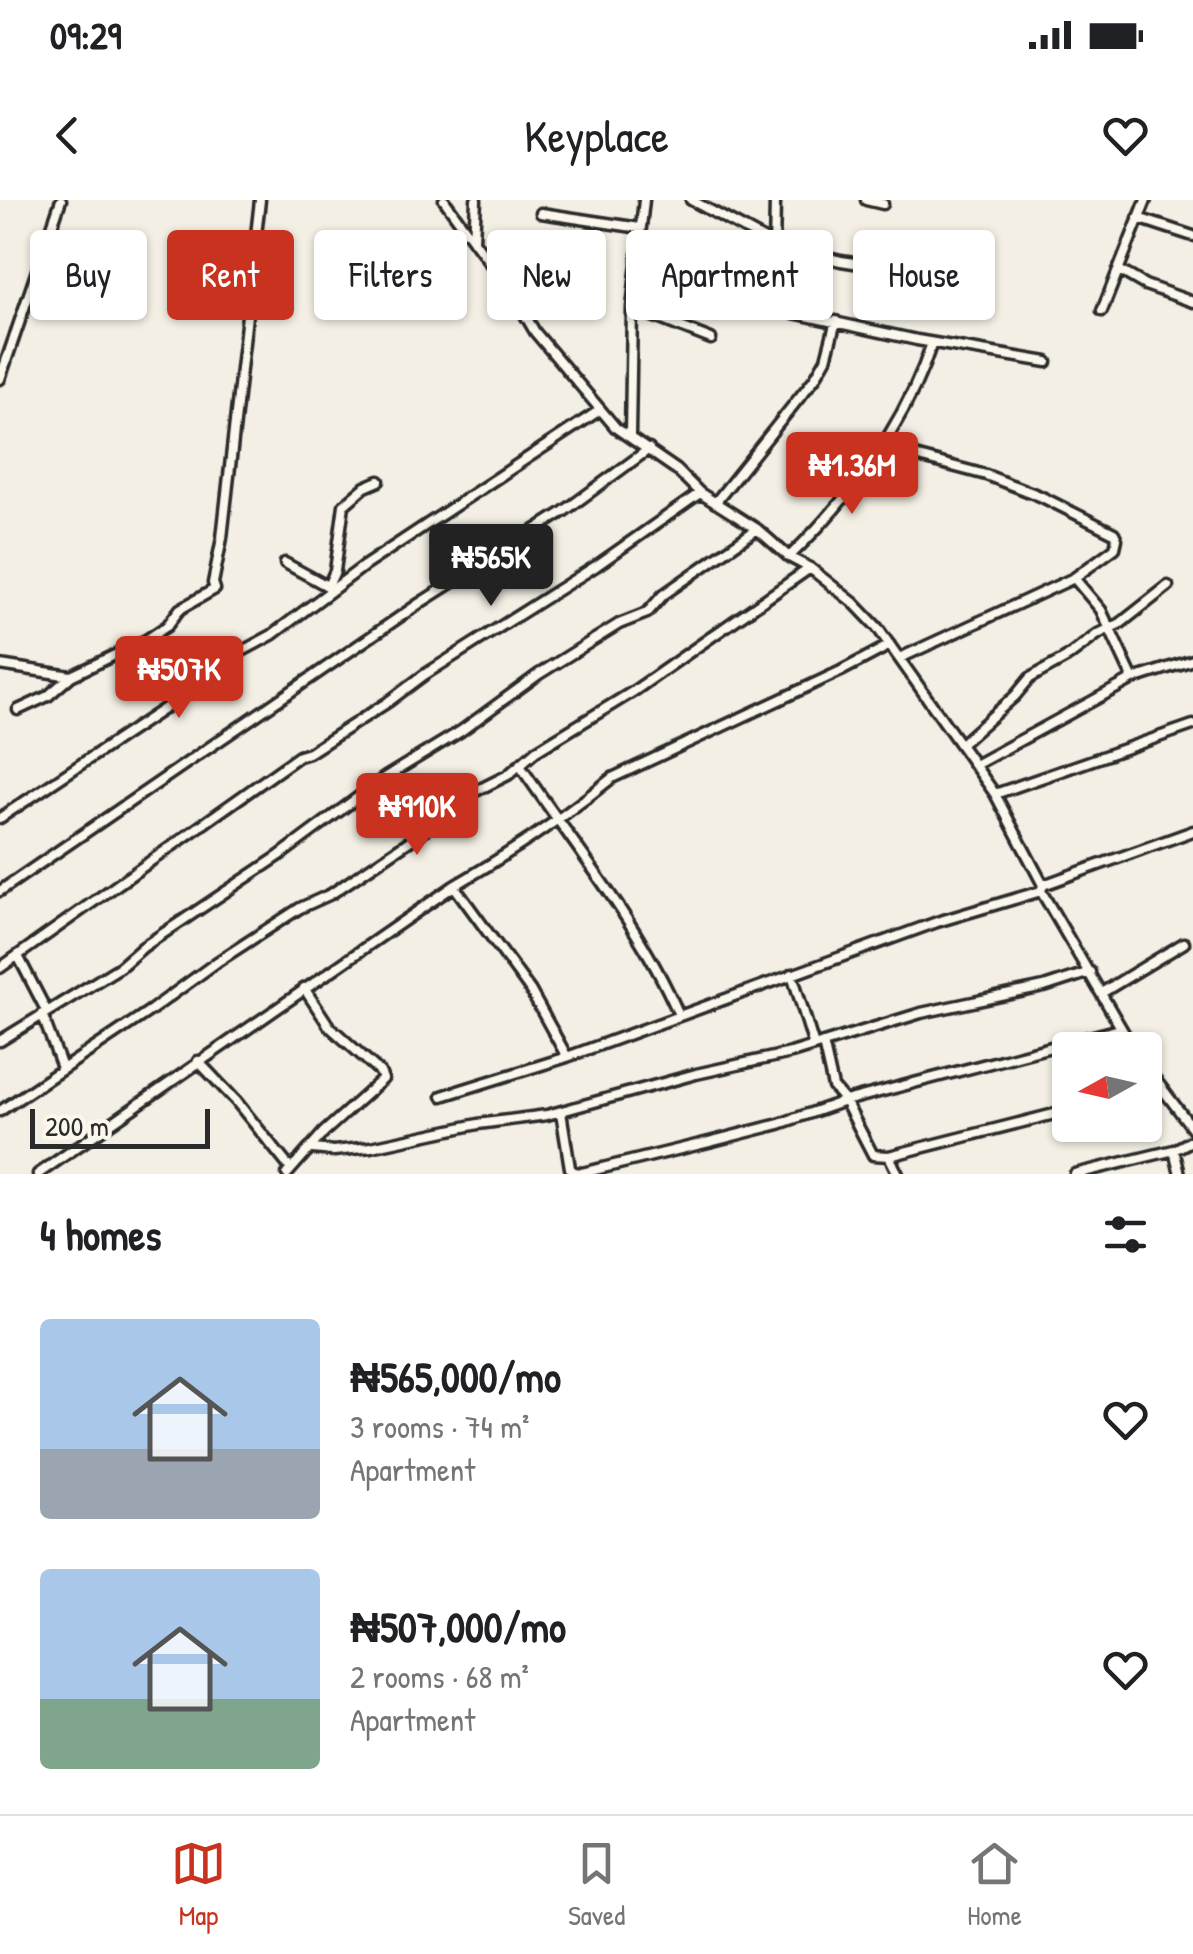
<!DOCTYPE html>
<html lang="en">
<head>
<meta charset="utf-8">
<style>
	body { margin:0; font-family:"Patrick Hand",sans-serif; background:#f6f6f6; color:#202124; height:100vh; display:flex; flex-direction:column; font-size:38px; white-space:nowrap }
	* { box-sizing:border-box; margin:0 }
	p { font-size:32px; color:#757577 }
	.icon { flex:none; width:55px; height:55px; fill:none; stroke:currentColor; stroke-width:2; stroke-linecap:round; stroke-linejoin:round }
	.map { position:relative; height:974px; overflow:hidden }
	.panel { display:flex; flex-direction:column; background:#fff; flex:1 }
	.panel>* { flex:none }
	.hud { position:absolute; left:30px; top:30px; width:1135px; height:90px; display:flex; gap:20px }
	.needle { width:65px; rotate:262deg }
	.tools { position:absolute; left:1052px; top:832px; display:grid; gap:20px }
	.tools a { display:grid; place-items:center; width:110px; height:110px; border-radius:10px; background:#fff; box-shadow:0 2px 8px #0004; font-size:50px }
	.scale { position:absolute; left:30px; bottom:25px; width:180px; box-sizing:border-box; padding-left:10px; border:5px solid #2b2b2b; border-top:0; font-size:28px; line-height:35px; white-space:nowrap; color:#2b2b2b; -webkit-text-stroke:8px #fbf7ec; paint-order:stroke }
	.price { position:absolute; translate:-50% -85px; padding:0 22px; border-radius:10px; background:#c8321e; color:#fff; font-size:32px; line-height:65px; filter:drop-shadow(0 2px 5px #0008) }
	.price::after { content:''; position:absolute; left:50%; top:60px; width:30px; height:22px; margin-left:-15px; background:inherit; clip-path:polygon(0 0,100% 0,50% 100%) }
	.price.current { background:#222; color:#fff }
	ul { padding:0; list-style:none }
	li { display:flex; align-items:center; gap:30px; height:250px; padding:0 40px }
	li span { display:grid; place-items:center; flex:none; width:280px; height:200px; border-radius:10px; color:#555 }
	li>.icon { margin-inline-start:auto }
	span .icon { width:120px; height:120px; fill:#fffc; stroke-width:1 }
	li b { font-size:42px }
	h2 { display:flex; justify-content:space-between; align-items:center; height:120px; padding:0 40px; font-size:42px }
	.tag { padding:0 35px; border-radius:10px; background:#fff; box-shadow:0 2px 8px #0004; font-size:35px; line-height:90px }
	.tag.current { background:#c8321e; color:#fff }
	.status { display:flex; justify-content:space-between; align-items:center; height:70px; padding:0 50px; background:#fff; direction:ltr }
	.status svg { height:28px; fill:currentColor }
	header { display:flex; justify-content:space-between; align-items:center; height:130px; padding:0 40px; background:#fff; font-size:45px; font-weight:600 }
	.dock { display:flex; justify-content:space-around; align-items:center; height:140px; border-top:2px solid #e0e0e0; background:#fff; font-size:28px; color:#757577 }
	.dock a { display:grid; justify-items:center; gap:5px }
	.dock .current { color:#c8321e }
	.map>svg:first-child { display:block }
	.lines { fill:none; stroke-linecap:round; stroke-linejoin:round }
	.minor-casing { stroke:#2b2b2b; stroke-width:15 }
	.minor { stroke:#fbf7ec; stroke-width:8 }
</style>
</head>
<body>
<div class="status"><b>09:29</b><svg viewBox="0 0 49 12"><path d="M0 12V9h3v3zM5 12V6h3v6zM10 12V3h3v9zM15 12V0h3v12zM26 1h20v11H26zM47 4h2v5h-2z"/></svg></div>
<header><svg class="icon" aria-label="back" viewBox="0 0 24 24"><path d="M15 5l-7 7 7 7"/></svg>Keyplace<svg class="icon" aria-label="heart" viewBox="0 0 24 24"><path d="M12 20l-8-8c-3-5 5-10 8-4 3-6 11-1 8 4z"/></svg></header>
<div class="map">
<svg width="1193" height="974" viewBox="0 0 1193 974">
	<rect width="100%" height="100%" fill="#f3efe4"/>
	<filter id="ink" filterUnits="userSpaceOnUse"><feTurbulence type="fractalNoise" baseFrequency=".01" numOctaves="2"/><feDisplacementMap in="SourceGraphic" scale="20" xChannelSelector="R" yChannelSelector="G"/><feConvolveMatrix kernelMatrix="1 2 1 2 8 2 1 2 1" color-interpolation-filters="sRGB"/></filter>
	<g filter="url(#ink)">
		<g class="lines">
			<g class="minor-casing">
				<path id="minor" d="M 444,0 L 512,93 L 535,132 L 616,228 L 677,270 L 700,293 L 757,329 L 789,357 L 810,368 L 854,403 L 877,427 L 995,594 L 1043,685 L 1041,691 L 1134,850
					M 691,0 L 774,45 L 841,61 L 911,72 L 925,72
					M 866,0 L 883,4
					M 541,13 L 640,28
					M 1138,18 L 1193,36
					M 474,41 L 476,0
					M 639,51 C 676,59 709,72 743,89 C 760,98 774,108 793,113 L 917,140 L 1047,162
					M 1119,70 L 1145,85 L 1193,102
					M 773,107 L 775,0
					M 632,108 L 711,139
					M 1102,111 L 1146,0
					M 0,179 L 61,0
					M 630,236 L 632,108 L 644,0
					M 881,247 L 986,275 L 1040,296 L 1114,333 L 1117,339 L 1115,348 L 1074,378
					M 715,303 L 815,178 L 826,159 L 836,121
					M 789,357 C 851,297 905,225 932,143
					M 285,363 L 329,387
					M 328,386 L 335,371 L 344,305 L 365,287 L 379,281
					M 900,458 L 1074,378 L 1101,410 L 1133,479
					M 0,465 L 71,476 L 146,440 L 167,426 L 180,409 L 215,389 L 213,383 L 222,338 L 260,0
					M 18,510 L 48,496 L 71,476
					M 961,544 L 1015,496 L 1030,478 L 1066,458 L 1098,434 L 1121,423 L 1168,386
					M 975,565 L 1133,479 L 1193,460
					M 521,567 C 575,647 640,725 679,815
					M 995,594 L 1193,525
					M 0,618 L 176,501 L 233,456 L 272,435 L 364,366 L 600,210
					M 1043,685 L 1193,631
					M 454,686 L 530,790 L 567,857 L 937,722 L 1041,691
					M 0,691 L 420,403 L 563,312 L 649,249
					M 18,756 L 47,812
					M 0,768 L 299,556 L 309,553 L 388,502 L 424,475 L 596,366 L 700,293
					M 792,774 L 814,846
					M 1103,792 L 1184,743
					M 42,814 L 62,868
					M 0,841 L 120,767 L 143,747 L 279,656 L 384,578 L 461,531 L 539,474 L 619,424 L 647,413 L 663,395 L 757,329
					M 823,843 L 833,887 L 845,901 L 873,955 L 889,956 L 898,974
					M 198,861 L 236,901 L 290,968
					M 1145,866 L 1193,929
					M 442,896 L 567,857
					M 0,911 L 151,810 L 217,762 L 300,708 L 331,694 L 417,636 L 474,592 L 508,575 L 536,551 L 634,491 L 810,368
					M 561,912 L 570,968 L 574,972 L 582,973 L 709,942 L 779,924 L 845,901 L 1120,829
					M 312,949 L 334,951 L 371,947 L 478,924 L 547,915 L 696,874 L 791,853 L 921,813 L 1044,787 L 1090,772
					M 1174,950 L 1180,974
					M 889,956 L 1070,910
					M 38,974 L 454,686 C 509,654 563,618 612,578 L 841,471 L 890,445
					M 287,974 L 324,932 L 383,879 L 380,872 L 329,826 L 304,788
					M 1075,974 L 1174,950 L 1193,940"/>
			</g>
			<use href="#minor" class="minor"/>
		</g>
	</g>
</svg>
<div class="tools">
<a><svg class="needle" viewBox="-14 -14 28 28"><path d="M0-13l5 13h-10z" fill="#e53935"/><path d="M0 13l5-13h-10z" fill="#757577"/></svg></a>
</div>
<div class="scale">200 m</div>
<b class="price" style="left:852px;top:317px">₦1.36M</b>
<b class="price current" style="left:491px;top:409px">₦565K</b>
<b class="price" style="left:179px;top:521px">₦507K</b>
<b class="price" style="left:417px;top:658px">₦910K</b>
<div class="hud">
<a class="tag">Buy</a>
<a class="tag current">Rent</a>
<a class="tag">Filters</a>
<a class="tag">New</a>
<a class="tag">Apartment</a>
<a class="tag">House</a>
</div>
</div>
<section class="panel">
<h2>4 homes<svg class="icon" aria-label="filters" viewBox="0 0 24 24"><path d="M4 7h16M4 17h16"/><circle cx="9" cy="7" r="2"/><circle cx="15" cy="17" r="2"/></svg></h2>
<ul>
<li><span style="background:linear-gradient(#a9c7e8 65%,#9aa5b1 0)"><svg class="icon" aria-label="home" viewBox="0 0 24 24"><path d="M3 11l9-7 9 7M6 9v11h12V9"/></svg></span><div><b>₦565,000/mo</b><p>3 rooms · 74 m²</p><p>Apartment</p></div><svg class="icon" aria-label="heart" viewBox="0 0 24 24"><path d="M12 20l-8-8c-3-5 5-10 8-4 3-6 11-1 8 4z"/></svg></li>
<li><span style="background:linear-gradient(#a9c7e8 65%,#7fa58c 0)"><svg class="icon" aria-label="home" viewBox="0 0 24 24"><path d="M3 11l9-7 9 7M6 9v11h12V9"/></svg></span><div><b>₦507,000/mo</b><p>2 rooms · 68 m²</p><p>Apartment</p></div><svg class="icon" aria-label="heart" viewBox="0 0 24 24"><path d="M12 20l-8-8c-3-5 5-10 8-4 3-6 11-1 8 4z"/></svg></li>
</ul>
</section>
<nav class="dock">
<a class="current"><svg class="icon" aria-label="map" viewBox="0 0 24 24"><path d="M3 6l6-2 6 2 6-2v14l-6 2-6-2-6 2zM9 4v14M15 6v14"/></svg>Map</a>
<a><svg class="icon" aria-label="saved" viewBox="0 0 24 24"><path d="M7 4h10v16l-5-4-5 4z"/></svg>Saved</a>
<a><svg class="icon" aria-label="home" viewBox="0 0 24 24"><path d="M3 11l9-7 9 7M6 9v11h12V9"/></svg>Home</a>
</nav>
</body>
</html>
